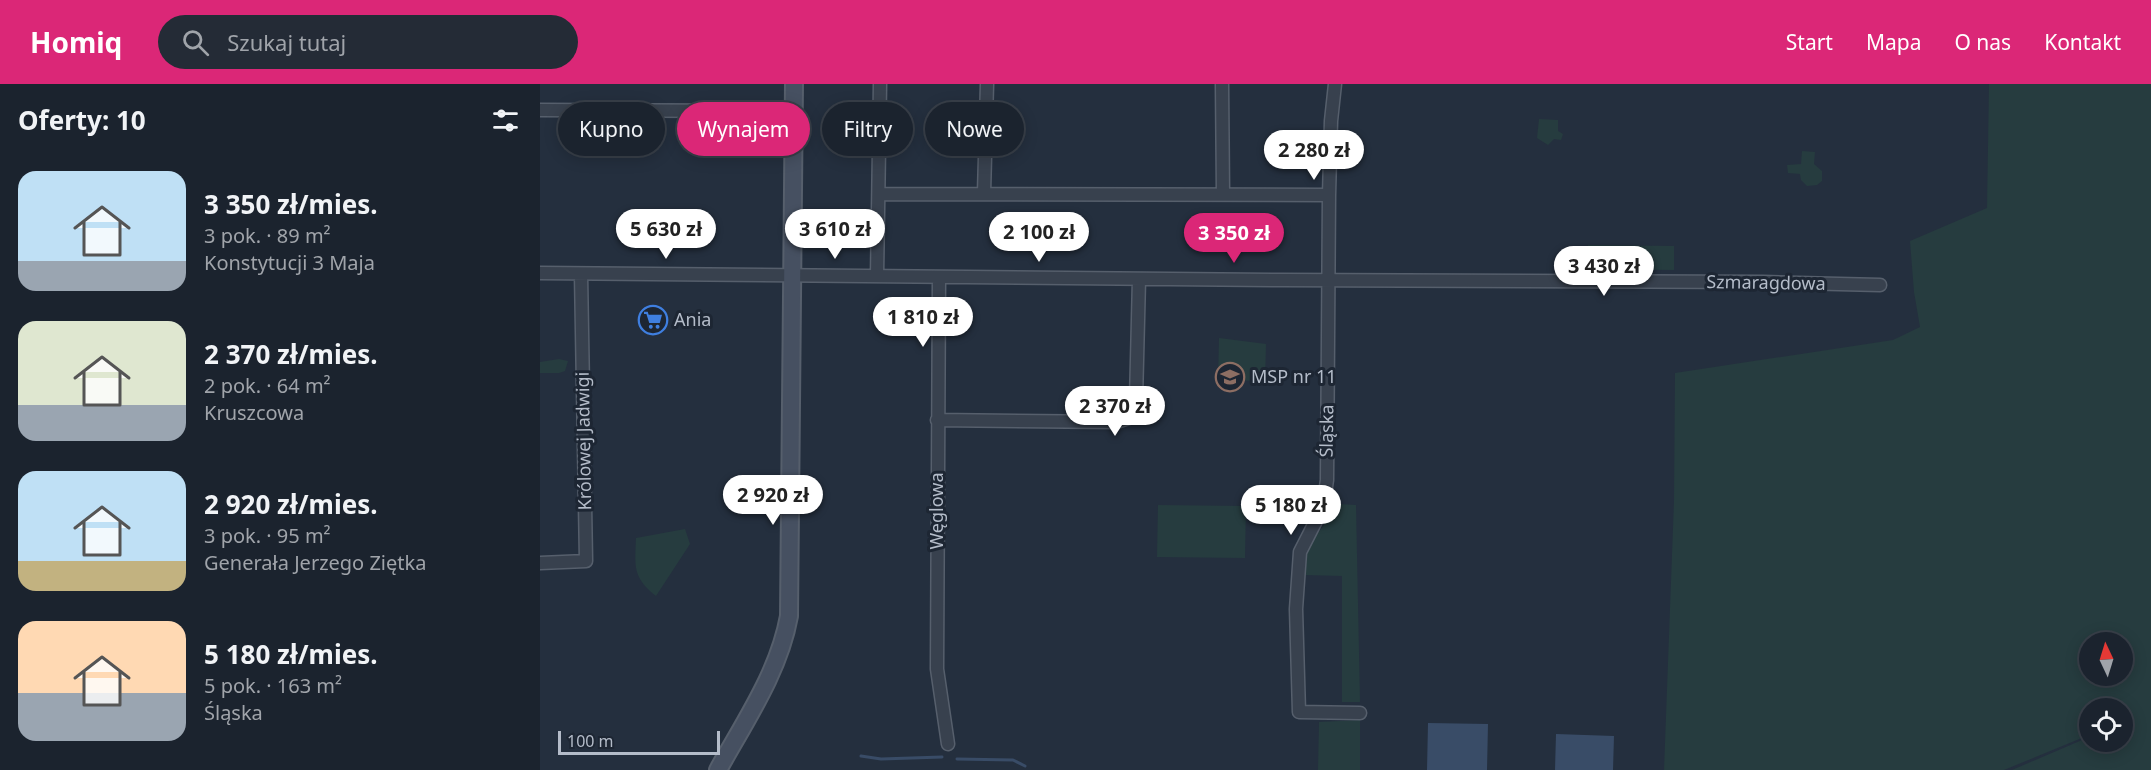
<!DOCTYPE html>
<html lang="pl">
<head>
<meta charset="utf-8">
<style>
	body { margin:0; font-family:"Noto Sans",sans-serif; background:#242b36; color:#f1f3f6; height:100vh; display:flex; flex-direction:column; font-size:22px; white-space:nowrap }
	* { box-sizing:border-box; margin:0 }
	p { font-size:20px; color:#a0a4aa }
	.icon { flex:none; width:33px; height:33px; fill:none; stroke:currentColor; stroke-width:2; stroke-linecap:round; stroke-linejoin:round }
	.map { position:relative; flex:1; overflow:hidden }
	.side { display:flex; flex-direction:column; background:#1b232e; width:540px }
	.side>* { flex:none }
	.guide { position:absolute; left:18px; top:18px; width:570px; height:54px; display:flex; gap:12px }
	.needle { width:39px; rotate:356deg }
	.buttons { position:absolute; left:1539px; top:548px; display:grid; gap:12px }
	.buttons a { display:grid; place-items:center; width:54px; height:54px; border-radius:50%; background:#1b232e; box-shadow:0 3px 15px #0003,0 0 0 2px #39404a; font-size:30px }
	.scale { position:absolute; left:18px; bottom:15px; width:162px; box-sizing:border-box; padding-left:6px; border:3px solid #b4bcc9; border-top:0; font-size:16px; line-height:21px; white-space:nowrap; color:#b4bcc9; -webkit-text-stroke:4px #1d2633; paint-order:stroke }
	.price { position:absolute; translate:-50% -51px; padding:0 14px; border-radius:21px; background:#fff; color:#222; font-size:20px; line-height:39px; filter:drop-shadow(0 2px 3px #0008) }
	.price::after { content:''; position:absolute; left:50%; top:36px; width:18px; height:14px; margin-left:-9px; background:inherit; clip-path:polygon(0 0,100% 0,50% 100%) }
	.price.active { background:#db2777; color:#fff }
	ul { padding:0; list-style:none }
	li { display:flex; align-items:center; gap:18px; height:150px; padding:0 18px }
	li span { display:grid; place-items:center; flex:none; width:168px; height:120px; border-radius:18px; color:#555 }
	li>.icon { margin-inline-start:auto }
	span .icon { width:72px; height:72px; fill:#fffc; stroke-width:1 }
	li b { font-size:26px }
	h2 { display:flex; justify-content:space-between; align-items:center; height:72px; padding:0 18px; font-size:26px }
	.chip { padding:0 21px; border-radius:27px; background:#1b232e; box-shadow:0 3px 15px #0003,0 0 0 2px #39404a; font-size:21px; line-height:54px }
	.chip.active { background:#db2777; color:#fff }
	header { display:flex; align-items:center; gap:36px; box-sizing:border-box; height:84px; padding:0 30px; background:#db2777; color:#fff }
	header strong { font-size:28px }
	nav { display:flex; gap:33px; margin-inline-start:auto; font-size:21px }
	.search { width:420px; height:54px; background:#242b36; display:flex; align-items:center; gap:15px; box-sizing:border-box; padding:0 21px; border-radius:33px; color:#a0a4aa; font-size:22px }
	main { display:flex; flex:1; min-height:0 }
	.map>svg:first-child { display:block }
	.green { fill:#263c3f; fill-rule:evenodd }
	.water { fill:#394c67 }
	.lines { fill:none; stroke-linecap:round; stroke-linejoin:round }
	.stream { stroke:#394c67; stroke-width:3 }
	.street-casing { stroke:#565f6c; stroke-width:15 }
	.secondary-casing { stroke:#565f6c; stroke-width:20 }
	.street { stroke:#38414e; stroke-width:12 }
	.secondary { stroke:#465061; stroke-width:16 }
	.labels { text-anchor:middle; stroke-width:6; stroke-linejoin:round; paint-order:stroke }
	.street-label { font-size:18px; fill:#b4bcc9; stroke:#1d2633 }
	.poi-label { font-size:18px; fill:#b4bcc9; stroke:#1d2633; text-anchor:start }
</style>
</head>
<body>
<header>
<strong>Homiq</strong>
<div class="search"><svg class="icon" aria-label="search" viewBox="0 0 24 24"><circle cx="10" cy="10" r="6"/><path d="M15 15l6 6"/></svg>Szukaj tutaj</div>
<nav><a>Start</a><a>Mapa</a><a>O nas</a><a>Kontakt</a></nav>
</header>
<main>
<section class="side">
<h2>Oferty: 10<svg class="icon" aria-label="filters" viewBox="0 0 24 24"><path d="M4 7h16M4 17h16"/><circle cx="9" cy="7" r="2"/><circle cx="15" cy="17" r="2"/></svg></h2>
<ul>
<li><span style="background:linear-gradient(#bfe0f5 75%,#9aa5b1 0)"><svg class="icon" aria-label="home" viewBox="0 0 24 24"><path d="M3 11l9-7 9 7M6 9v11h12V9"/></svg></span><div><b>3 350 zł/mies.</b><p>3 pok. · 89 m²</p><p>Konstytucji 3 Maja</p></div></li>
<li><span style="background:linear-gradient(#dfe7d0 70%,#9aa5b1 0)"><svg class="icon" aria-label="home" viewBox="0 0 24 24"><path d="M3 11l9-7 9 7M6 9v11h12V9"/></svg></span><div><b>2 370 zł/mies.</b><p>2 pok. · 64 m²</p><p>Kruszcowa</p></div></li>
<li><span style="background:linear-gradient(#bfe0f5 75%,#c2b280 0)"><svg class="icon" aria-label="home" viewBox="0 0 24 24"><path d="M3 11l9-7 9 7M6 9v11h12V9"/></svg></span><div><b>2 920 zł/mies.</b><p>3 pok. · 95 m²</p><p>Generała Jerzego Ziętka</p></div></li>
<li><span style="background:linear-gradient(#ffd9b3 60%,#9aa5b1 0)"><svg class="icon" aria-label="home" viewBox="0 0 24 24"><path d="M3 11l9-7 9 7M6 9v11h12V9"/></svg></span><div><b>5 180 zł/mies.</b><p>5 pok. · 163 m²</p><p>Śląska</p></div></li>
</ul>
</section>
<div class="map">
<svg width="1611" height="686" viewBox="0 0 1611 686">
	<rect width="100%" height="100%" fill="#242f3e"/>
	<path class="green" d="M 1449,0 L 1611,0 L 1611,686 L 1472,686 L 1549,653 L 1550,657 L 1582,657 L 1582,624 L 1550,624 L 1549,651 L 1464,686 L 1124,686 L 1134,417 L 1135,289 L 1353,256 L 1380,243 L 1374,208 L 1370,157 L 1447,124 ZM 1550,558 L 1582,558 L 1582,591 L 1550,591 Z
		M 999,35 L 1018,36 L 1018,47 L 1023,50 L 1021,56 L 1014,55 L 1008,61 L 997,54 Z
		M 1262,67 L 1275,68 L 1274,80 L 1282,87 L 1282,97 L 1277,101 L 1267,102 L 1261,96 L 1260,90 L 1248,89 L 1247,81 L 1261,80 Z
		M 1048,161 L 1134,162 L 1134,186 L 1047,185 Z
		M 679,254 L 726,260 L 725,297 L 678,296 Z
		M 19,275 L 28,277 L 25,287 L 19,289 L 0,289 L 0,278 Z
		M 799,420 L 816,421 L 820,618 L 802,618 L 802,492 L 764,491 L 768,463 Z
		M 618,421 L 706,422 L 705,474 L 617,473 Z
		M 145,445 L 150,460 L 116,512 C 92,493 95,482 96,454 Z
		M 820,636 L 820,686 L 778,686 L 779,638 Z"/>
	<path class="water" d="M 888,639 L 948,640 L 947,686 L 887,686 Z
		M 1016,650 L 1074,652 L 1073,686 L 1015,686 Z"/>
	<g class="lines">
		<path class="stream" d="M 321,672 L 341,675 L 402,673
			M 417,675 L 473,676 L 485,682"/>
		<g class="street-casing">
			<path id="street" d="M 682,0 L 683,110
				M 795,0 L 791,37 L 789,111 L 787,396 L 783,423 L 760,468 L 756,525 L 759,628 L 820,629
				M 0,26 L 254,27
				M 444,109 L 447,0
				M 339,110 L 789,111
				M 0,189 L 742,196 L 1223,198 L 1340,201
				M 337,192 L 340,0
				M 399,193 L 397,585 L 408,660
				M 397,336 L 577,338 L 589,334 L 596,316 L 599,195
				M 0,479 L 46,477 L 41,190"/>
		</g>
		<g class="secondary-casing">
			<path id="secondary" d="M 178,686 C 205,637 239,588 249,532 L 254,0"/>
		</g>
		<use href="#street" class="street"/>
		<use href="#secondary" class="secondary"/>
	</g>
	<defs>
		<g id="supermarket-ring" transform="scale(1.5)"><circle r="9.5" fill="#1d2633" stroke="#3f7fe0" stroke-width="1.5"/><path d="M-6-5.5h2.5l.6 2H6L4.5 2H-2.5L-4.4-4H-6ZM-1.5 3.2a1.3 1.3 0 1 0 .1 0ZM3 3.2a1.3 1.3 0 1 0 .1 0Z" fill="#3f7fe0"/></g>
		<g id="school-ring" transform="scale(1.5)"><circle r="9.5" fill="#1d2633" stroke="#8d6e63" stroke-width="1.5"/><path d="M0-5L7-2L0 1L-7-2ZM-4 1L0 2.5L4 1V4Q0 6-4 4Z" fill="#8d6e63"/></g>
	</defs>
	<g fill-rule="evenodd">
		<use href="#supermarket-ring" x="113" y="236"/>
		<use href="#school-ring" x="690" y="293"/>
	</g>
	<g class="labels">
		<g class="street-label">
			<text transform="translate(1226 199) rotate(1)" y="6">Szmaragdowa</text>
			<text transform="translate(787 347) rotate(-89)" y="6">Śląska</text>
			<text transform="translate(44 357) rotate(-91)" y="6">Królowej Jadwigi</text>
			<text transform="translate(397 427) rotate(-90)" y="6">Węglowa</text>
		</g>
		<g class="poi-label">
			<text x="134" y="242">Ania</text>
			<text x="711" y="299">MSP nr 11</text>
		</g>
	</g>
</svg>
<div class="buttons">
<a><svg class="needle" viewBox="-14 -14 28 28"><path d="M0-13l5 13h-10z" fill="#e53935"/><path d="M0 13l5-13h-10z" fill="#a0a4aa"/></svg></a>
<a><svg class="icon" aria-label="locate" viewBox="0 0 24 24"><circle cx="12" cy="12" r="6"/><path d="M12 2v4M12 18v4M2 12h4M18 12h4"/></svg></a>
</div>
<div class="scale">100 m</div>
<b class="price" style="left:774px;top:97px">2 280 zł</b>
<b class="price" style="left:126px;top:176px">5 630 zł</b>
<b class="price" style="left:295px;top:176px">3 610 zł</b>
<b class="price" style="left:499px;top:179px">2 100 zł</b>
<b class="price active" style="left:694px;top:180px">3 350 zł</b>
<b class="price" style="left:1064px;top:213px">3 430 zł</b>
<b class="price" style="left:383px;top:264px">1 810 zł</b>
<b class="price" style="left:575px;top:353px">2 370 zł</b>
<b class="price" style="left:233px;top:442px">2 920 zł</b>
<b class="price" style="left:751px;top:452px">5 180 zł</b>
<div class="guide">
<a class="chip">Kupno</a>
<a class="chip active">Wynajem</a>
<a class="chip">Filtry</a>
<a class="chip">Nowe</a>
</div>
</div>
</main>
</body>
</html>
